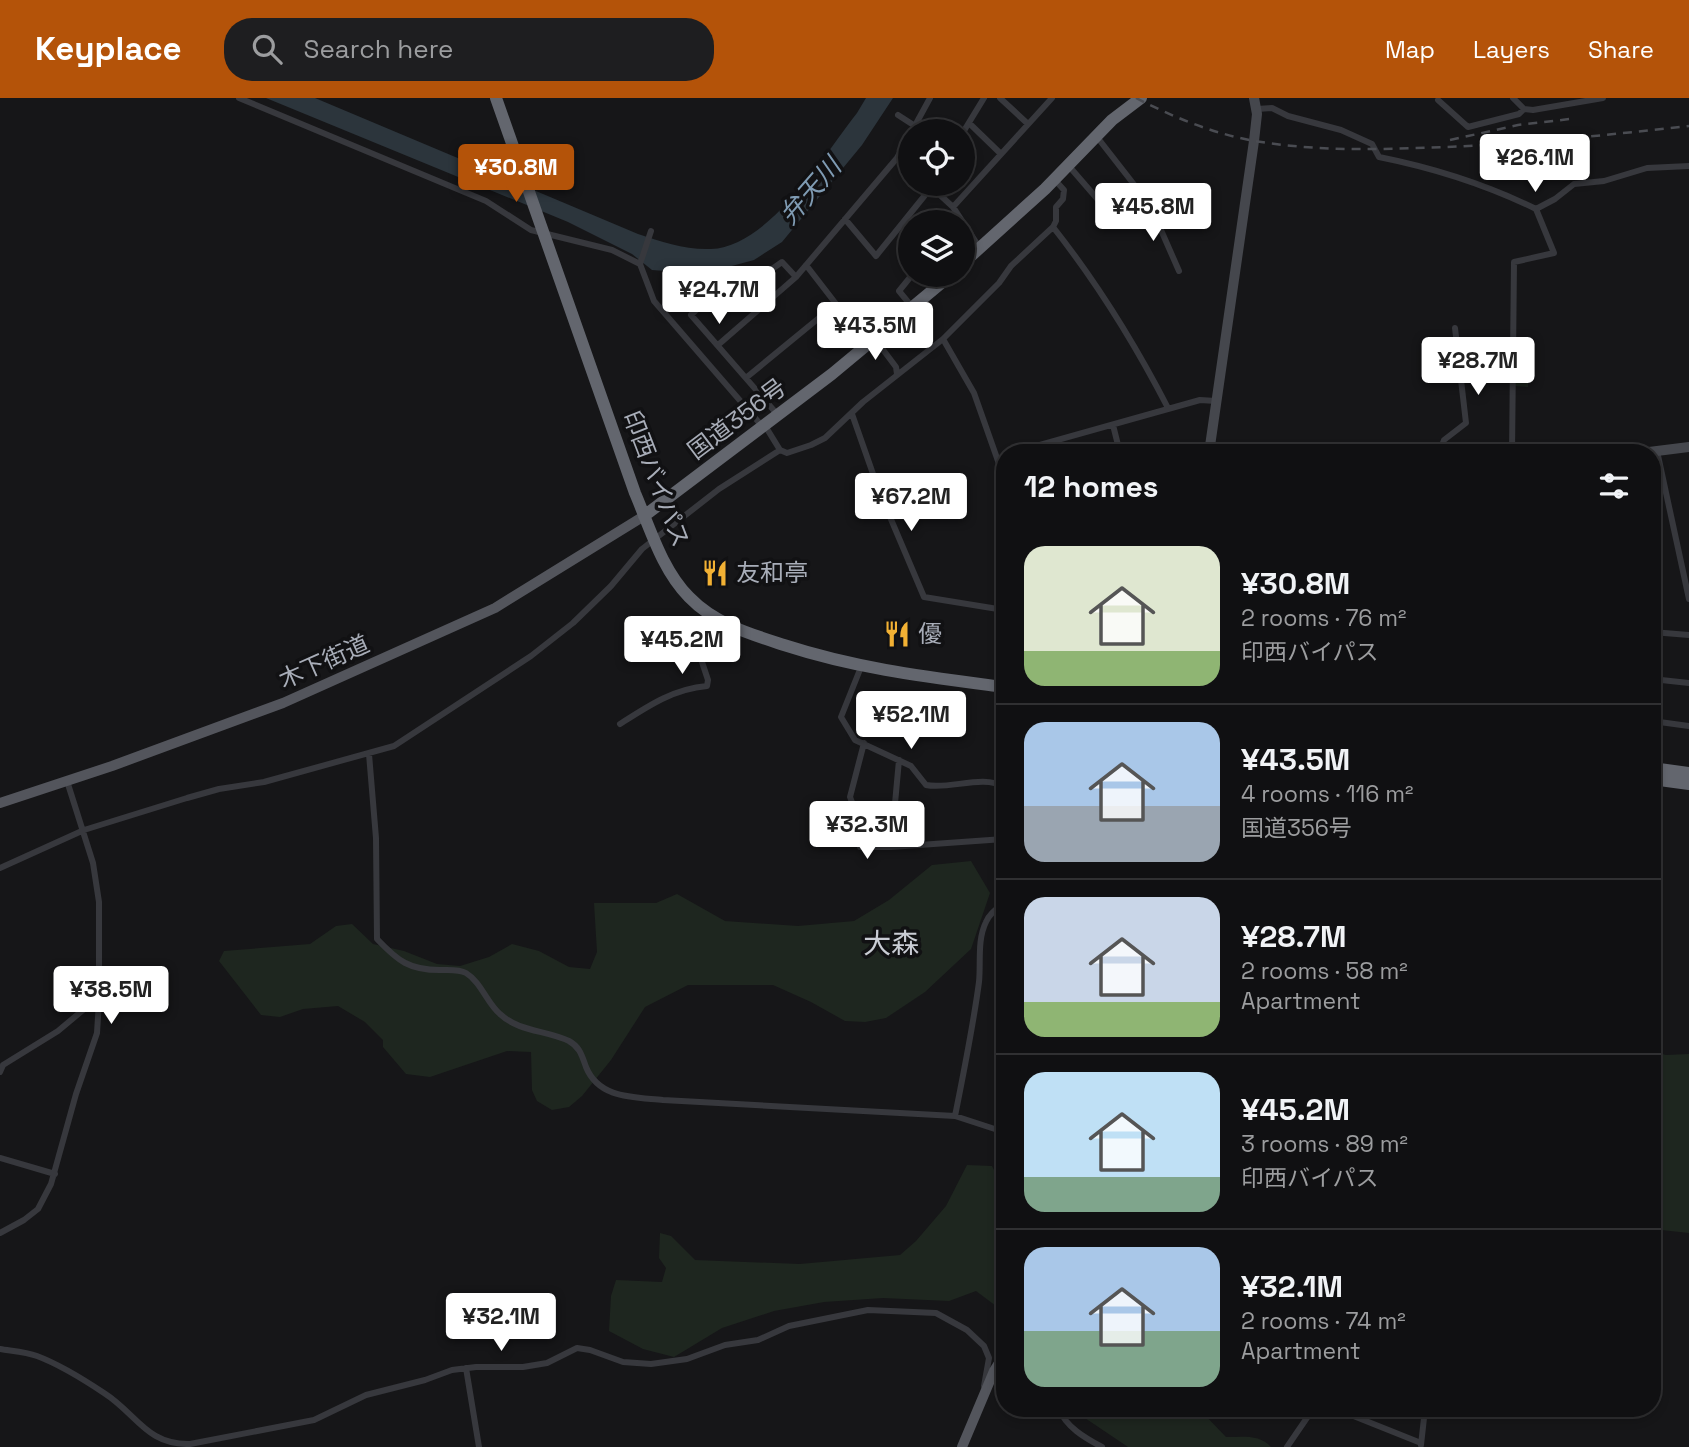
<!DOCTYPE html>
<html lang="en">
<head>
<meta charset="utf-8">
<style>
	body { margin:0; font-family:"Space Grotesk","Noto Sans JP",sans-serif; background:#1e1e20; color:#f1f3f6; height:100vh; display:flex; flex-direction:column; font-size:26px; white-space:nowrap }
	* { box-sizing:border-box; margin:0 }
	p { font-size:23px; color:#9c9d9f }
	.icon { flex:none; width:38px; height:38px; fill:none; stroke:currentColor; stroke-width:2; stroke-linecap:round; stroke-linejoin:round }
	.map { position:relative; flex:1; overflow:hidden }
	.drawer { position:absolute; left:996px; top:346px; width:665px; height:973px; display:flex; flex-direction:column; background:#101012; border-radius:28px; box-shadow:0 4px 10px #0003,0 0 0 2px #303032 }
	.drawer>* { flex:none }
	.buttons { position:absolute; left:898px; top:21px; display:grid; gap:14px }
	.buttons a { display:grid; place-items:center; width:77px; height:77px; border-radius:50%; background:#101012; box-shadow:0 4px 10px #0003,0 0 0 2px #303032; font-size:35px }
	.price { position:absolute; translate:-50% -60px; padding:0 16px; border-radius:7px; background:#fff; color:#222; font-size:23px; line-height:46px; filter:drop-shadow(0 2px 4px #0008) }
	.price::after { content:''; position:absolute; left:50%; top:42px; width:21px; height:16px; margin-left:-10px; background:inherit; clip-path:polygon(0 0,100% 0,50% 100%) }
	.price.on { background:#b45309; color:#fff }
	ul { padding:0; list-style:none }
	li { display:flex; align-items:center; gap:21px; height:175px; padding:0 28px }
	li+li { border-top:2px solid #303032 }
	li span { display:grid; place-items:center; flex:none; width:196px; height:140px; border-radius:21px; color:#555 }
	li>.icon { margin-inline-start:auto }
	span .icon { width:84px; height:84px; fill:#fffc; stroke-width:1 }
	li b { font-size:30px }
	h2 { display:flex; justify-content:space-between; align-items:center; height:84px; padding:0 28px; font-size:30px }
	header { display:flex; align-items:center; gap:42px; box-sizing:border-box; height:98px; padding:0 35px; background:#b45309; color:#fff }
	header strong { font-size:33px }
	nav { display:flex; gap:38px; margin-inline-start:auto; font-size:24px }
	.search { width:490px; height:63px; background:#1e1e20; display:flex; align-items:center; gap:18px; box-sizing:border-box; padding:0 24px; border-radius:28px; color:#9c9d9f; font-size:26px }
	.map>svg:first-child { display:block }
	.green { fill:#1e261f }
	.water { fill:#2c353c }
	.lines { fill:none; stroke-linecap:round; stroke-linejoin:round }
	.street { stroke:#37383d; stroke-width:6 }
	.secondary { stroke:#45474d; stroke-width:10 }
	.primary { stroke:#53555c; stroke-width:10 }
	.highway { stroke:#63666e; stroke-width:12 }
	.rail { stroke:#4a4c52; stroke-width:2.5; stroke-dasharray:9 7; stroke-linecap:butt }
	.labels { text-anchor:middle; stroke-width:7; stroke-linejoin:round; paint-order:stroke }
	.street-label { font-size:24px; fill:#a8adb8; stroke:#111113 }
	.poi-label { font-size:24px; fill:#a8adb8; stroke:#111113; text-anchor:start }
	.water-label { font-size:26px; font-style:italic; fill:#7f9bb3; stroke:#111113 }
	.quarter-label { font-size:28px; fill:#c9ccd4; stroke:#111113 }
</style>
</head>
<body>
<header>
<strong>Keyplace</strong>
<div class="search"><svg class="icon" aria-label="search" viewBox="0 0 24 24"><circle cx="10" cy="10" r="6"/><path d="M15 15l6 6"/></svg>Search here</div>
<nav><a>Map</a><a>Layers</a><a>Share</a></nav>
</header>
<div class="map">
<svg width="1689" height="1349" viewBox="0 0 1689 1349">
	<rect width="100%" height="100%" fill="#161618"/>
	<path class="green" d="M 1515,267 L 1529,267 L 1528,289 L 1515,288 Z
		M 971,763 L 990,795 L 971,851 L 925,894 L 886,920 L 865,924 L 845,923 L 811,904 L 773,887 L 688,887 L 645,909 L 611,962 L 582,998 L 569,1009 L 552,1012 L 537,1003 L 532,992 L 531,954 L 507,953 L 430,979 L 406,976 L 383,949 L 383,942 L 365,924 L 338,908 L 303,911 L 280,919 L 261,917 L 219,863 L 224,853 L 310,846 L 336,828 L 352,826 L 373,846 L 404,853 L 437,866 L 460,868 L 489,859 L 512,846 L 539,853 L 569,869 L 590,871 L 597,854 L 594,805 L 656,805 L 677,796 L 725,823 L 798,828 L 854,823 L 889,802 L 932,767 Z
		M 1652,953 L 1666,957 L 1689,956 L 1689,1135 L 1652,1131 Z
		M 967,1067 L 992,1068 L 1004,1092 L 1004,1214 L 976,1193 L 949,1203 L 883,1200 L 824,1204 L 774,1213 L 722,1230 L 674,1259 L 643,1251 L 609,1233 L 611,1198 L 616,1182 L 662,1184 L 666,1170 L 659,1160 L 660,1135 L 671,1138 L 695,1162 L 800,1166 L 900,1157 L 916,1143 L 946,1108 Z
		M 1079,1311 L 1195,1311 L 1202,1314 L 1226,1339 C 1242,1339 1260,1336 1271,1349 L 1128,1349 L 1079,1316 Z"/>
	<path class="water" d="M 266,0 L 315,0 L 638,136 C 662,144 685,152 711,151 C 769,149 824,57 857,15 L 866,0 L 893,0 L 862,47 L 782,144 L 754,162 L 702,176 L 652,172 L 632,156 L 568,124 Z"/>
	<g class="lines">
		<path class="street" d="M 239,0 L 486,103 L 531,132 L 612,152 L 640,166 L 654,203 L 762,328
			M 1000,0 L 1028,26
			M 1513,0 L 1524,11 L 1533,12 L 1603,0
			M 1438,2 L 1468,29 L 1519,16 L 1524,11
			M 1257,11 L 1272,10 L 1288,18 L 1341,32 L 1372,46 L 1379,59 C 1434,70 1485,86 1536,111 L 1555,101 L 1574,86 L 1604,83 L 1647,70 L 1689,68
			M 898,17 L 915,28
			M 969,25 L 1001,56
			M 912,33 L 930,0
			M 962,36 L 984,0
			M 1097,39 L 1150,107 L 1179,173
			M 897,60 L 910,71
			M 1068,67 L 1119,126 L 1150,107
			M 928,86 L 953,109 L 979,149
			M 953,109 L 1052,0
			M 845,121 L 876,158 L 934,86
			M 1053,129 C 1098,186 1135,246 1168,310
			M 640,166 L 651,133
			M 806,167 L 867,246
			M 912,177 L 899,193 L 913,210
			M 875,241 L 896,269 L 897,276
			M 943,241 L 974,295 L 1004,380
			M 718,247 L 796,179 L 897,60 L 910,36
			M 747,279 L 836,206
			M 777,316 L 691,217 L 724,185 L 745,182 L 772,171 L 782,164 L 796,179
			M 852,316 L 879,393 L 924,499 L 1004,512
			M 764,326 L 780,352
			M 1113,327 L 1120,355
			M 1657,353 L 1689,501
			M 1011,355 L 1200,302 L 1216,303
			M 1439,355 L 1444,342 L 1466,325 L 1455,230
			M 1512,355 L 1514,164 L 1554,155 L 1536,111
			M 1652,534 L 1689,537
			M 861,569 L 841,619 L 855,642 L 911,668 L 926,687 C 950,692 983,676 1004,689
			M 1652,581 L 1689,585
			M 1652,623 L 1689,628
			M 620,626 C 648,608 673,591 707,588 L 708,582 L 700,558 L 703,547 L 701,535 L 710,517
			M 864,645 L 850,699 L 855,712 L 860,749 L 891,749 L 1004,741
			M 369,656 L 376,740 L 377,841 C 398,863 409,872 440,872 C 449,872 459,871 466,875 C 481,884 487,905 500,916 C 519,934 546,932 569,943 C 580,949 582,958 586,969 C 599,1001 634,999 663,1002 L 955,1018 L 1004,1034
			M 891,749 L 899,662
			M 0,770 L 84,732 L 187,700 L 219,691 L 264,684 L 394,648 L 531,558 L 573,525 L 611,488 L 642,451 L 719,391 L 780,352 L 787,355 L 811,347 L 825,340 L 863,304 L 943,241 L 999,185 L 1011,168 L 1053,129 L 1056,123 L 1056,109 L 1063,101 L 1064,92 L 1054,81
			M 0,974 L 3,967 L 58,933 L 89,907 L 98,895
			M 955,1018 C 964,973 973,929 979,884 C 981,865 977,842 986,824 C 989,816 997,810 1004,805
			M 0,1060 L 55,1076
			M 0,1135 L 24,1122 L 38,1111 L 51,1086 L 76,996 L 97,935 L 99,903 L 99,804 L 93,765 L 67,683
			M 0,1251 C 12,1253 26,1254 37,1258 C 61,1267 83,1281 104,1295 C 137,1316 146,1347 190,1346 L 314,1322 L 366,1297 L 425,1282 L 452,1272 L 476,1269 L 523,1269 L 547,1265 L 577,1250 L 590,1252 L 623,1264 L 651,1266 L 687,1261 L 725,1247 L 758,1242 L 789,1228 L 868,1212 L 936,1215 L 967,1232 L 984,1248 L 989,1260 L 984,1288 L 991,1282 L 997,1282 L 1004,1269
			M 466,1270 L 479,1349
			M 1059,1311 C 1066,1329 1085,1340 1102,1349
			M 1335,1311 L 1351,1317
			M 1353,1311 L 1351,1317 L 1421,1345
			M 1421,1347 L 1425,1311
			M 1287,1349 L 1313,1311"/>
		<path class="secondary" d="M 1209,355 L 1254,43 L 1257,16 L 1254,0
			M 1641,355 L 1689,349"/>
		<path class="primary" d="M 0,705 L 112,668 L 283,605 L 495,510 L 644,418
			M 962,1349 L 994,1273 L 1004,1257"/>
		<path class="highway" d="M 496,0 L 635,395 C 650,430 662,472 689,499 C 715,526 750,536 784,547 C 858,571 928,579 1004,589
			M 962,166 L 1045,91 L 1112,22 L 1141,0
			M 644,418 L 832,276 L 951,177
			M 1652,670 L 1689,675
			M 1652,681 L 1689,686"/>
		<path class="rail" d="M 1136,0 C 1173,19 1214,36 1255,43 C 1309,52 1361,52 1414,50 C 1506,48 1597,38 1689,28
			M 1450,42 L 1518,27 L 1570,21"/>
	</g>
	<defs>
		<g id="restaurant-bare" transform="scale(2.1)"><path d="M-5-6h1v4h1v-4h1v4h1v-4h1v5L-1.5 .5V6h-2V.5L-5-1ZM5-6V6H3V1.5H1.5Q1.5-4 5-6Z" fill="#f2b134" stroke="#111113" stroke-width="2.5" paint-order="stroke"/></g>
	</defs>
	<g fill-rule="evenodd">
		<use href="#restaurant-bare" x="715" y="475"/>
		<use href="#restaurant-bare" x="897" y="536"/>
	</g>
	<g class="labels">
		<g class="street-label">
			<text transform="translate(737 321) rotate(-37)" y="8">国道356号</text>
			<text transform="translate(656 381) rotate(69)" y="8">印西バイパス</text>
			<text transform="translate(324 564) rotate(-24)" y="8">木下街道</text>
		</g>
		<g class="poi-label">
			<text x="736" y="483">友和亭</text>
			<text x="918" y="544">優</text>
		</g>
		<g class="water-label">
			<text transform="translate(810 93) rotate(-49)" y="9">弁天川</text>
		</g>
		<g class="quarter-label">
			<text x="891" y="855">大森</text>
		</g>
	</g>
</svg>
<div class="buttons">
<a><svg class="icon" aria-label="locate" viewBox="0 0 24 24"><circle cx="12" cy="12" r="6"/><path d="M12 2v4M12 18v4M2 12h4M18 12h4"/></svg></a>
<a><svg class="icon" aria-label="layers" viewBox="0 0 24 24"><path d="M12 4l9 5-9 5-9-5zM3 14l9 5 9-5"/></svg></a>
</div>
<b class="price" style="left:1535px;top:96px">¥26.1M</b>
<b class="price on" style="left:516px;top:106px">¥30.8M</b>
<b class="price" style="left:1153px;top:145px">¥45.8M</b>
<b class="price" style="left:719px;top:228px">¥24.7M</b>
<b class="price" style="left:875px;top:264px">¥43.5M</b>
<b class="price" style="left:1478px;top:299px">¥28.7M</b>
<b class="price" style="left:911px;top:435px">¥67.2M</b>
<b class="price" style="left:682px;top:578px">¥45.2M</b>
<b class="price" style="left:911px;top:653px">¥52.1M</b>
<b class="price" style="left:867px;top:763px">¥32.3M</b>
<b class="price" style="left:111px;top:928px">¥38.5M</b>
<b class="price" style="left:501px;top:1255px">¥32.1M</b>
<section class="drawer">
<h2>12 homes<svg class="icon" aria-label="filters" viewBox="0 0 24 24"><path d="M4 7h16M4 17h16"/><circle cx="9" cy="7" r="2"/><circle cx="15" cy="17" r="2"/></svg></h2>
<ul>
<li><span style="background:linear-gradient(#dfe7d0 75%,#8fb573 0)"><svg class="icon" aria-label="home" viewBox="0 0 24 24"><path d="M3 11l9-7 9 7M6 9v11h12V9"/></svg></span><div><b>¥30.8M</b><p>2 rooms · 76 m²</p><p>印西バイパス</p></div></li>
<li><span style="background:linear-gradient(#a9c7e8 60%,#9aa5b1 0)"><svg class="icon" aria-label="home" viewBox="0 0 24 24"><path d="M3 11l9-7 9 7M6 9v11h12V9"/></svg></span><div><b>¥43.5M</b><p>4 rooms · 116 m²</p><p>国道356号</p></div></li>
<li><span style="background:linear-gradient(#c9d6e8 75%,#8fb573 0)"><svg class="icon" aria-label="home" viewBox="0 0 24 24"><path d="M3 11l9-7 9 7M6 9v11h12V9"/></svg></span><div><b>¥28.7M</b><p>2 rooms · 58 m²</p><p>Apartment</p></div></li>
<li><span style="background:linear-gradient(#bfe0f5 75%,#7fa58c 0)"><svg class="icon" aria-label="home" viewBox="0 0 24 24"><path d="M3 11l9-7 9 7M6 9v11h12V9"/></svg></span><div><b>¥45.2M</b><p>3 rooms · 89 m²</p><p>印西バイパス</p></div></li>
<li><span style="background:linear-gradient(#a9c7e8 60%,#7fa58c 0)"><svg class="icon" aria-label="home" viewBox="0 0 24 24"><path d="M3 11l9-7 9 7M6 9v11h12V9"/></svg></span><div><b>¥32.1M</b><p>2 rooms · 74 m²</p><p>Apartment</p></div></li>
</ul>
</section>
</div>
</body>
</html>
